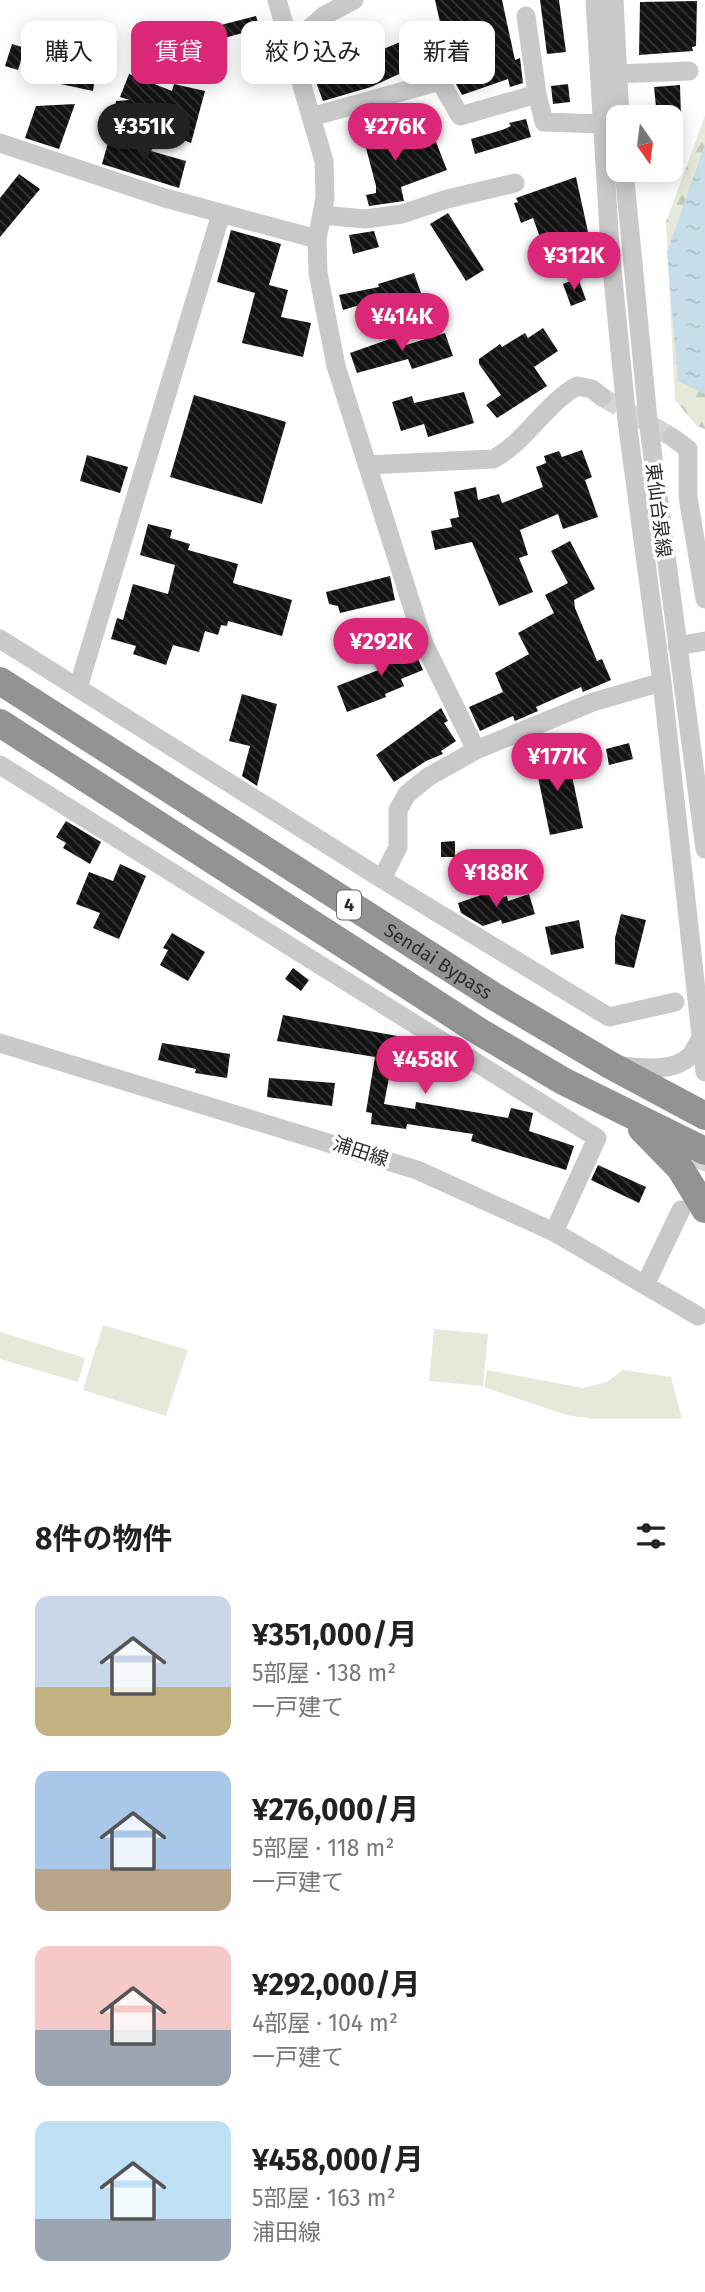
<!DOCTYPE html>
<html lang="ja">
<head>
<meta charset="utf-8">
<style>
	body { margin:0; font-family:"Fira Sans","Noto Sans JP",sans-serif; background:#f6f6f6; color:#222; height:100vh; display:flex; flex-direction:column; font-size:26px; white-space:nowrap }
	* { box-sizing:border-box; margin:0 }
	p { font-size:23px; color:#767676 }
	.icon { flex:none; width:38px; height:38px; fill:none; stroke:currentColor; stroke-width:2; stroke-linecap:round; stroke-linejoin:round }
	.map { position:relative; height:1494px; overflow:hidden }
	.panel { display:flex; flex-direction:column; background:#fff; flex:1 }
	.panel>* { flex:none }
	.guide { position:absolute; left:21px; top:21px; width:663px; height:63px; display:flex; gap:14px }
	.needle { width:46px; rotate:166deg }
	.fabs { position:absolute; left:606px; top:105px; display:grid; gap:14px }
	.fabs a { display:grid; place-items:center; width:77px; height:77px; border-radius:14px; background:#fff; box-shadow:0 4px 18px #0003; font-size:35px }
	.price { position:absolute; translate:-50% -60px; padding:0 16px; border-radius:24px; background:#db2777; color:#fff; font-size:23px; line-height:46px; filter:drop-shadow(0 2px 4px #0008) }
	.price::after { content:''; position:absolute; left:50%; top:42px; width:21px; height:16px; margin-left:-10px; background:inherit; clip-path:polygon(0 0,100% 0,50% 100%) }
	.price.active { background:#222; color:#fff }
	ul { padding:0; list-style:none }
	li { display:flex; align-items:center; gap:21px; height:175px; padding:0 35px }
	li span { display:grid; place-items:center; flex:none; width:196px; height:140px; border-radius:14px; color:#555 }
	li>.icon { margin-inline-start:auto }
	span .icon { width:84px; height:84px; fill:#fffc; stroke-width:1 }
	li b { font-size:30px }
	h2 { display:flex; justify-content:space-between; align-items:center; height:84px; padding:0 35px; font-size:30px }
	.tag { padding:0 24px; border-radius:14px; background:#fff; box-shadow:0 4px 18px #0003; font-size:24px; line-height:63px }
	.tag.active { background:#db2777; color:#fff }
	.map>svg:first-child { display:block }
	.green { fill:#e4e9da }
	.forest { fill:url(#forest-firs) }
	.water { fill:url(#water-ripples) }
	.building { fill:url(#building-back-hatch) }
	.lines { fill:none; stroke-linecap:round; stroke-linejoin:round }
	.minor-tunnel { stroke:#d5d5d5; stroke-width:19; stroke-dasharray:19 10; stroke-linecap:butt }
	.minor { stroke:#c9c9c9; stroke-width:19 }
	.highway { stroke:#939393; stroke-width:28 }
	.labels { text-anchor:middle; stroke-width:7; stroke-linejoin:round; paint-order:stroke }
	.shield { fill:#fff; stroke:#6b6b6b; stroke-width:2 }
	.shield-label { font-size:18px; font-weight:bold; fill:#2c2c2c }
	.street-label { font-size:19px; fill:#2c2c2c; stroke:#fff }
</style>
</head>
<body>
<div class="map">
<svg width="705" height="1494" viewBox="0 0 705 1494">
	<defs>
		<pattern id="forest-firs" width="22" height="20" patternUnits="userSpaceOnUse" patternTransform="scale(1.75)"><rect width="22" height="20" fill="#e4e9da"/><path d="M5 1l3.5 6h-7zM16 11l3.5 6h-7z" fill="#c4c8bb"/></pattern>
		<pattern id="water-ripples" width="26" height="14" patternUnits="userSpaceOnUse" patternTransform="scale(1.75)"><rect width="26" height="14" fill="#c7dee9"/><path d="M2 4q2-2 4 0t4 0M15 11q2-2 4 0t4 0" fill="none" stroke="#abbfc8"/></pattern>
		<pattern id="building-back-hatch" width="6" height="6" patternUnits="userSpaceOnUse" patternTransform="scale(1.75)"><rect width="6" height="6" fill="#131313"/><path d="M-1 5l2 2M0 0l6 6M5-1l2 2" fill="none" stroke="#363636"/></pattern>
	</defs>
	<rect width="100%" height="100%" fill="#fff"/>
	<path class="green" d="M 103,1325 L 188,1350 L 166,1416 L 83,1390 Z
		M 434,1329 L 488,1334 L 483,1386 L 429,1381 Z
		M 0,1332 L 85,1358 L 78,1382 L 0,1359 Z
		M 487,1370 L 583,1388 L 607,1382 L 623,1370 L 671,1377 L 682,1419 L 593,1419 L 566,1415 L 484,1387 Z"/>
	<path class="forest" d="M 705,116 L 705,429 L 697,426 L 675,400 L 666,222 Z"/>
	<path class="water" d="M 705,144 L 705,394 L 678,381 L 667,252 Z"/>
	<path class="building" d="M 435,0 L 502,0 L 515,60 L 520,58 L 523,83 L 510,87 L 508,79 L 462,95 L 440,55 L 371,87 L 323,101 L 306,55 L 328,45 L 340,72 L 359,64 L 361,70 L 385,60 L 381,50 L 417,35 L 419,40 L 442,31 Z
		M 540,0 L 559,0 L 566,52 L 547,54 Z
		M 697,1 L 696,46 L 692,47 L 693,51 L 639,55 L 640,2 Z
		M 256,16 L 263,41 L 271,40 L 274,57 L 253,62 L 246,32 L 217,40 L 213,27 Z
		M 12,44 L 25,48 L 18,70 L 5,66 Z
		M 50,62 L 96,72 L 93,91 L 37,79 L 40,64 L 49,66 Z
		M 129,74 L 172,91 L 174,84 L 205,91 L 191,143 L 114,112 L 116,101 L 130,100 L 120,97 Z
		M 568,84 L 570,102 L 553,104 L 551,86 Z
		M 680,85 L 681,117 L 657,117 L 654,87 Z
		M 75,104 L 59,149 L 25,138 L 36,106 Z
		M 378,116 L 391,154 L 415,145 L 417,149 L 436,142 L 447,170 L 401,187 L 404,201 L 369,206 L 366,195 L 376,193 L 376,186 L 365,144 L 361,146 L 354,122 Z
		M 526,119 L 531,137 L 475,154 L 471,139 L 502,130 L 511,126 L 509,123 Z
		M 109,139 L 186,161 L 179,188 L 102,164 Z
		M 19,174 L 40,189 L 0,237 L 0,198 Z
		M 576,177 L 590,241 L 546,254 L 533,218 L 521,223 L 514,203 L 518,202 L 516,198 Z
		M 448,213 L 484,270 L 466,281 L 430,224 Z
		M 231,230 L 281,244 L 269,285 L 288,290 L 281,317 L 311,323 L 303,357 L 242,343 L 255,293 L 217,282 Z
		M 374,231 L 379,247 L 353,254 L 349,235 Z
		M 414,273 L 421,293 L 367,315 L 363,304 L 343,310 L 339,295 L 379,287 L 378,284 Z
		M 578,278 L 586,300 L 571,306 L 563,284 Z
		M 543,328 L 558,351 L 534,367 L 547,386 L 497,418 L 486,405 L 501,395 L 479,364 L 479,359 L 500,344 L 502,347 L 525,333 L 528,338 Z
		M 445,333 L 453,356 L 412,369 L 408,359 L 357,373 L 350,353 L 401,335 L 406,345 Z
		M 464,392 L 474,423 L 428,437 L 424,424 L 401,431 L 392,402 L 412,396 L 414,403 Z
		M 194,395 L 286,422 L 262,504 L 170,477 Z
		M 582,450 L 592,477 L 585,480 L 598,517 L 563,529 L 558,514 L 520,530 L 528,555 L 519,558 L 533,592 L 499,606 L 472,542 L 435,550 L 431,531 L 452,527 L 450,519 L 459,517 L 454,492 L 476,487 L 478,500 L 499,494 L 502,503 L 543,487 L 536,467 L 546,463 L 544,456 L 559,451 L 562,457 Z
		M 87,455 L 128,467 L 120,493 L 80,481 Z
		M 148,524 L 172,530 L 170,538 L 190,544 L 188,550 L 238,564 L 233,583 L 292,600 L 282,636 L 228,621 L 227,626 L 221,625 L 218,635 L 205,631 L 199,652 L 173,645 L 166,665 L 133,654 L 136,646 L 111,639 L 117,618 L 123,620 L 133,584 L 168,594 L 175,565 L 140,555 Z
		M 570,541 L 595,589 L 574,600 L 575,608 L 597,661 L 602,659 L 611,680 L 583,692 L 581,687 L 536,707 L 538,711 L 515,721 L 513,716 L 480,731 L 469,707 L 503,692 L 495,673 L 529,654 L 518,633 L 554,613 L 545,595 L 568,583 L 551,551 Z
		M 390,576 L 395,600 L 340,613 L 338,606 L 329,604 L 326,592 Z
		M 411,643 L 423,670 L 401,679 L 404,686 L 385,694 L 386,697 L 347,712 L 337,686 L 381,669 L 376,656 Z
		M 242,694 L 277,704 L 257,786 L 242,776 L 250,746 L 229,741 Z
		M 441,708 L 448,721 L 444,723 L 456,741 L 441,751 L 443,754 L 426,761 L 394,782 L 376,755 Z
		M 629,743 L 633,759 L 609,765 L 606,749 Z
		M 549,745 L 553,766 L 569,762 L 583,828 L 550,835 L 532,748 Z
		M 66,821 L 101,842 L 90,864 L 63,848 L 66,843 L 56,837 Z
		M 455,841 L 455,857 L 441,857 L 441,842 Z
		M 120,864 L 146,876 L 119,939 L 93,928 L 100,913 L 76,904 L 89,872 L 113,881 Z
		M 490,892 L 493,900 L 507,896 L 508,901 L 529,894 L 535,914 L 502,924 L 501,920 L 483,926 L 461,913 L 458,903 Z
		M 621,914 L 646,920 L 634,968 L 615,964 L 615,938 Z
		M 579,920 L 584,948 L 551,955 L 545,927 Z
		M 172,933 L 205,952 L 188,981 L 160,965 L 168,950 L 163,948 Z
		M 293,968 L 309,980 L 301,991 L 285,979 Z
		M 283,1015 L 397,1036 L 384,1104 L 415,1109 L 416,1102 L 508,1118 L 511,1108 L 533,1113 L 529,1131 L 574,1146 L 566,1170 L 471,1141 L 473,1134 L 407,1124 L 406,1129 L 371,1124 L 372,1113 L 366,1112 L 375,1057 L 277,1041 Z
		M 162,1043 L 230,1054 L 227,1078 L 195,1073 L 196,1069 L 158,1060 Z
		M 269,1078 L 335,1083 L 332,1106 L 267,1097 Z
		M 598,1165 L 646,1187 L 639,1203 L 591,1180 Z"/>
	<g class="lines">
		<path class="minor-tunnel" d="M 602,397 L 672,437
			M 688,1196 L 705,1158"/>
		<path class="minor" d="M 277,0 L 324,161 L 325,198 L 317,239 L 318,273 L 336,366 L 424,644 L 476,750 L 593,702 L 662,682
			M 595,0 L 610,248 L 627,421 L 662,682 L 705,1072
			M 614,0 L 620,117
			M 526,16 L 537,94 L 544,122 L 601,124
			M 290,45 L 325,15 L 354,0
			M 616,74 L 689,71
			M 311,117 L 440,81 L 460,116 L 537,94
			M 0,143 L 165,198 L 317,239
			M 624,170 L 648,420 L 705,849
			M 322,215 L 365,219 L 402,214 L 447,199 L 515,183
			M 550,267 L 610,248
			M 672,437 L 688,449 L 688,497 L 705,599
			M 367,465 L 493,459 C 526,442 544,405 577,386 L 592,389 L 602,397
			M 0,639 L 382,879
			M 677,646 L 705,641
			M 78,688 L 221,214
			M 476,750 L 428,777 L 407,794 L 398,810 L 398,847 L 382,879 L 609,1017 L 675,1002
			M 0,765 L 597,1138 L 554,1232
			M 0,1043 L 417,1170 L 554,1232 L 698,1316
			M 622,1066 C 642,1068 673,1072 689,1057 C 694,1053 697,1044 701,1038
			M 645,1285 L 681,1210"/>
		<g class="highway">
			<path id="s1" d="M 0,681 L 495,997 L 610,1065 L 705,1116"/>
			<path d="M 0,723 L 480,1032 L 563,1081 L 705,1151"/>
			<path d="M 642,1129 L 680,1168 L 705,1209"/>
		</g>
	</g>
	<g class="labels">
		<rect class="shield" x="337" y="890.5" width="24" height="29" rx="5"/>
		<g class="shield-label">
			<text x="349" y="911">4</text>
		</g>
		<g class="street-label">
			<text transform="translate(659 510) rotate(83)" y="7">東仙台泉線</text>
			<text dy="7" stroke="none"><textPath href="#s1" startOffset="520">Sendai Bypass</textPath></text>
			<text transform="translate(361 1151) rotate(18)" y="7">浦田線</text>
		</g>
	</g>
</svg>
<div class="fabs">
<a><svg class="needle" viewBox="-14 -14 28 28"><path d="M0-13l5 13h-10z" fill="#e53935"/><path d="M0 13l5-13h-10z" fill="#767676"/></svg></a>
</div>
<b class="price active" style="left:144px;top:163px">¥351K</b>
<b class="price" style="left:395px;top:163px">¥276K</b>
<b class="price" style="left:574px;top:292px">¥312K</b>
<b class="price" style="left:402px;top:353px">¥414K</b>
<b class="price" style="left:381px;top:678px">¥292K</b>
<b class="price" style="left:557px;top:793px">¥177K</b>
<b class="price" style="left:496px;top:909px">¥188K</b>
<b class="price" style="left:425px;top:1096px">¥458K</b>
<div class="guide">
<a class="tag">購入</a>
<a class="tag active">賃貸</a>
<a class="tag">絞り込み</a>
<a class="tag">新着</a>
</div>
</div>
<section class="panel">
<h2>8件の物件<svg class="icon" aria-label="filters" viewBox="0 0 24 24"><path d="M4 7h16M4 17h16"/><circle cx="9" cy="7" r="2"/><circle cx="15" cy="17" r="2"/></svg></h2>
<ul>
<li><span style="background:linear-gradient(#c9d6e8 65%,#c2b280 0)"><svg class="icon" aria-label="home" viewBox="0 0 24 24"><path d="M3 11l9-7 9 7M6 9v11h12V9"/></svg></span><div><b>¥351,000/月</b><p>5部屋 · 138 m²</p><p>一戸建て</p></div></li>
<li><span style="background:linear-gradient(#a9c7e8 70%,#b9a48a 0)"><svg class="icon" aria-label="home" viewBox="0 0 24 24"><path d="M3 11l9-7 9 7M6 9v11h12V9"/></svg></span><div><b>¥276,000/月</b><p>5部屋 · 118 m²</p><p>一戸建て</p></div></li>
<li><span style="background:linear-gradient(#f6c9c9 60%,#9aa5b1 0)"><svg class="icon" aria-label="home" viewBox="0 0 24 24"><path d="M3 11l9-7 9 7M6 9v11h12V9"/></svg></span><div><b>¥292,000/月</b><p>4部屋 · 104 m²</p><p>一戸建て</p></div></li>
<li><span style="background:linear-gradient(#bfe0f5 70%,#9aa5b1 0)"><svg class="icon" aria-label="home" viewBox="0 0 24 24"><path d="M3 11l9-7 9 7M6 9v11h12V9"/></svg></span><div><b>¥458,000/月</b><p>5部屋 · 163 m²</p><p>浦田線</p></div></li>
</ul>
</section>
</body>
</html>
